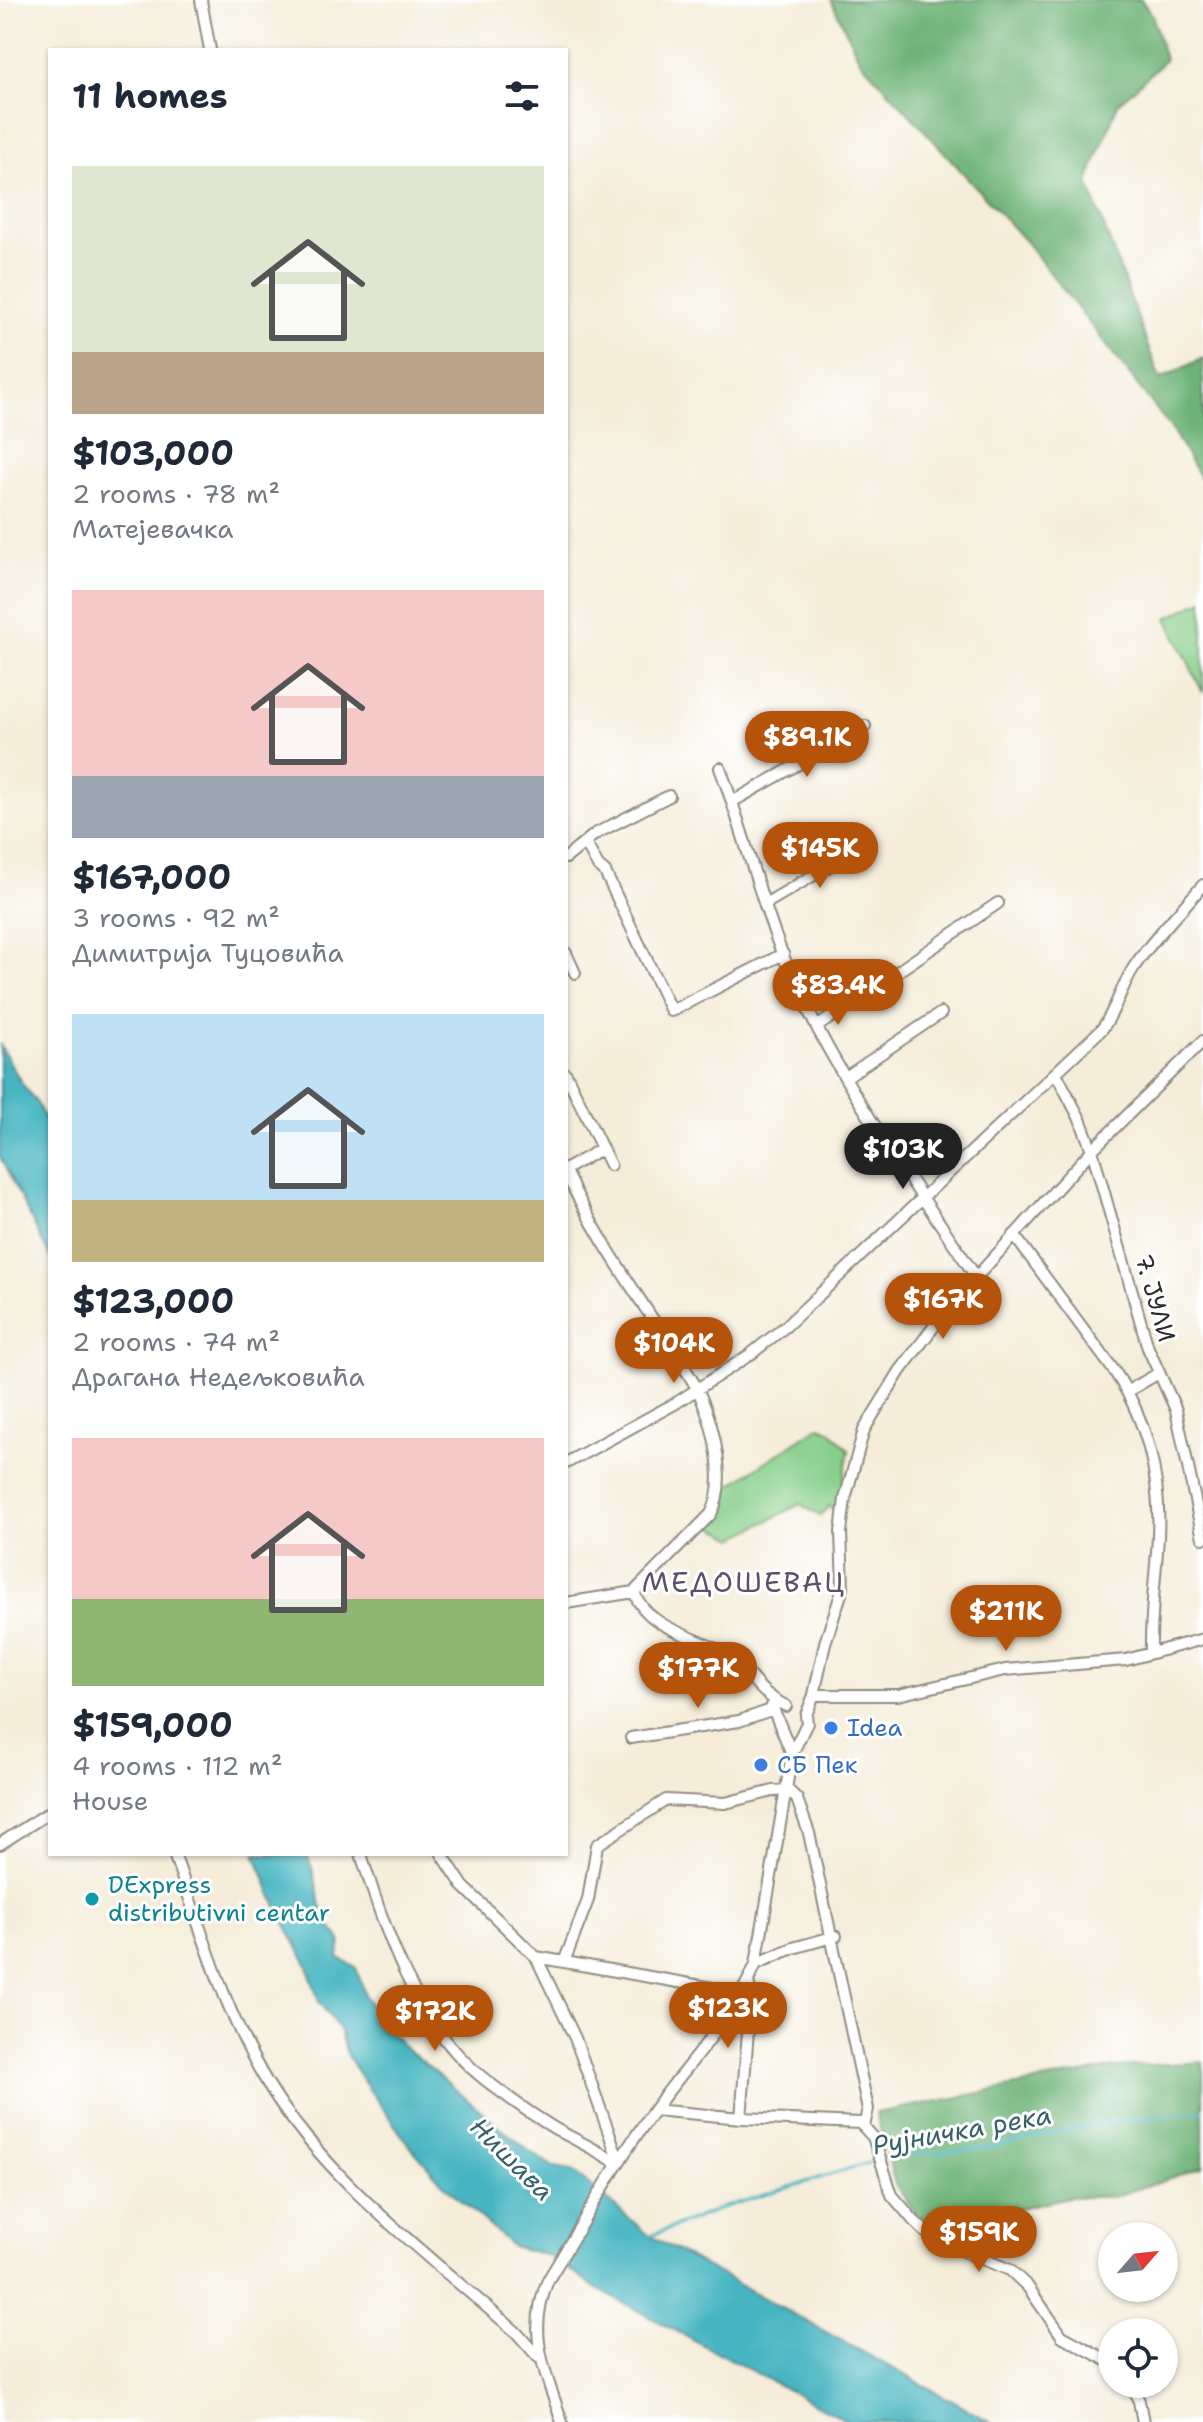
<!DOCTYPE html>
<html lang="en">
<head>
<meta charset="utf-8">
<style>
	body { margin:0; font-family:"Shantell Sans",sans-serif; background:#f2f2f3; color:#1f2937; height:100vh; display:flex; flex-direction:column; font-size:30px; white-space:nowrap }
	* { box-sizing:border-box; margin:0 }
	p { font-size:26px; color:#747a83 }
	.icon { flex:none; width:44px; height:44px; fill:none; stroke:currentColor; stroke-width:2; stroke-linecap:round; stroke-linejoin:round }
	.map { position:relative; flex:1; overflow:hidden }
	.drawer { position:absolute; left:48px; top:48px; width:520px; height:1808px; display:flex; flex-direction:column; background:#fff; border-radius:0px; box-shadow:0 2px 6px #0004 }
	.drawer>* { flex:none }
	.needle { width:52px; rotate:62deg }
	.tools { position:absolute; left:1098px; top:2222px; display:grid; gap:16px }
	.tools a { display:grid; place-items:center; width:80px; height:80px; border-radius:50%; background:#fff; box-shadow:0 2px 6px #0004; font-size:40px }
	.price { position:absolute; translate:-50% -68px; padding:0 18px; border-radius:28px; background:#b45309; color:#fff; font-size:26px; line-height:52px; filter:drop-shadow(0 2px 4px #0008) }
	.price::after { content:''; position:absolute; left:50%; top:48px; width:24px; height:18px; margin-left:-12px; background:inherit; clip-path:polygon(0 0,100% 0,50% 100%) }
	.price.current { background:#222; color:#fff }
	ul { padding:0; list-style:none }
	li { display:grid; align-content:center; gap:16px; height:424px; padding:0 24px }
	li span { display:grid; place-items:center; height:248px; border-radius:0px; color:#555 }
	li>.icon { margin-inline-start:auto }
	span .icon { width:144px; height:144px; fill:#fffc; stroke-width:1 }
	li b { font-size:34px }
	h2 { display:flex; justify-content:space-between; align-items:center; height:96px; padding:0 24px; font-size:34px }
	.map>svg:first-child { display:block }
	.green { fill:#87cf8a; stroke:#597d5a; stroke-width:2 }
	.forest { fill:#6db276; stroke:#4c6e50; stroke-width:2 }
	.water { fill:#47b5c1; stroke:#397076; stroke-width:2 }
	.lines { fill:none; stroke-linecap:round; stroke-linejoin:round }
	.stream { stroke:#47b5c1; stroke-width:3 }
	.minor-casing { stroke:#908c82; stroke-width:14 }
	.minor { stroke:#fff; stroke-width:10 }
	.shop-dot { fill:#3f7fe0; stroke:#fff; stroke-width:3 }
	.culture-dot { fill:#0f9aa8; stroke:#fff; stroke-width:3 }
	.labels { text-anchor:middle; stroke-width:6; stroke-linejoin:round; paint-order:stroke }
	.street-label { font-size:24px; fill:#2b2b2b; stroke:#fff }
	.shop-label { font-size:24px; fill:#366cbe; stroke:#fff; text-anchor:start }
	.culture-label { font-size:24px; fill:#0d838f; stroke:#fff; text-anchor:start }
	.water-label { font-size:26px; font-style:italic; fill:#366267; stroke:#fff }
	.quarter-label { font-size:28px; letter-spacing:2px; fill:#5c4f68; stroke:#fff }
</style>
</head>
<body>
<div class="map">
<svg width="1203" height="2422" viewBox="0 0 1203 2422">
	<rect width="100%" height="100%" fill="#fff"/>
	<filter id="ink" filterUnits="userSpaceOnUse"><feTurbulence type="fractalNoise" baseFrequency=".0125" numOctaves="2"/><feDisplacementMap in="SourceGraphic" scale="16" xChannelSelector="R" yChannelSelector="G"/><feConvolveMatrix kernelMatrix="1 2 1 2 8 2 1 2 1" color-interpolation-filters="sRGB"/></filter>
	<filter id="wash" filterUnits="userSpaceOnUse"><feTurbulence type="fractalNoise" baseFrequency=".006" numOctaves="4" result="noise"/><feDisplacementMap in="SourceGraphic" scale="32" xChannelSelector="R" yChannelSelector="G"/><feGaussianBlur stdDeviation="1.8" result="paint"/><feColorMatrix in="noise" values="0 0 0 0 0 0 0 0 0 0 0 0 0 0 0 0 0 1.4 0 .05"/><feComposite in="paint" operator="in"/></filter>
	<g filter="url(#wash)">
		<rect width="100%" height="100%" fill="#f5edd9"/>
		<path class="green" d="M 1203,600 L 1203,693 L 1167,618 Z
			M 820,1426 L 830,1430 L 849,1450 L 837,1513 L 829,1506 L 820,1516 L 800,1504 L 735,1538 L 709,1525 L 728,1487 Z"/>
		<path class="forest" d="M 831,0 L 1141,0 L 1152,14 L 1165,60 L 1118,104 L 1088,182 L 1160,379 L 1203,358 L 1203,483 L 1171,428 L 1026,242 L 860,60 Z
			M 1203,2062 L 1203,2167 L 1113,2197 L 1069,2197 L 1015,2209 L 921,2220 L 895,2185 L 876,2113 L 1115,2067 Z"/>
		<path class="water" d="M 0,1045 L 21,1082 L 37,1103 L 50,1130 L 50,1257 L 0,1157 Z
			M 255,1854 L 307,1854 L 314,1874 L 324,1919 L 341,1940 L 339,1958 L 356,1968 L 366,1997 L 379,2021 L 400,2043 L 529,2151 L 554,2167 L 572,2170 L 650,2236 L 991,2422 L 848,2422 L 597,2289 L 549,2256 L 512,2246 L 442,2183 L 409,2145 L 361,2078 L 345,2051 L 340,2031 L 319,2002 L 307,1964 L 279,1912 Z"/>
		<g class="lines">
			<path class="stream" d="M 648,2237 L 725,2207 L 891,2156 L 982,2149 L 1081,2127 L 1203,2111"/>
		</g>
	</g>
	<g filter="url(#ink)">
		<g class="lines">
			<g class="minor-casing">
				<path id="minor" d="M 201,0 L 210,50
					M 720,768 C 743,829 758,893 782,953 C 829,1069 907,1173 976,1277
					M 732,802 L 865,726
					M 585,842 L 598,866 L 605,872 L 671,1011 L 783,954
					M 566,858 L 595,834 L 669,796
					M 765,904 L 858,849
					M 566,953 L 575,973
					M 818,1026 L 998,903
					M 1056,1073 L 1080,1119 L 1092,1150 L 1148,1348 L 1176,1410 L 1203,1538
					M 566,1074 L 610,1165
					M 846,1077 L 941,1013
					M 566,1169 L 601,1149
					M 566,1173 C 592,1229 628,1281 661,1332 C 674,1353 690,1373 700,1395 C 714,1426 728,1483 711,1514 L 634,1592
					M 1014,1235 L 1115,1372 C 1147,1420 1161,1478 1158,1536 C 1156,1575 1150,1614 1151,1653
					M 1128,1391 L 1159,1373
					M 566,1463 L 676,1403 L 751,1354 L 786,1326 L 1102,1029 C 1116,1010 1121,987 1134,967 C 1153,938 1180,912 1203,885
					M 634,1592 C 648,1631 700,1636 730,1657 C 753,1674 756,1692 786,1706
					M 566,1603 L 634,1592
					M 814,1695 L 898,1695 L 1005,1670 L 1126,1660 L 1203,1639
					M 772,1706 L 792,1754
					M 631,1738 L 739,1721 L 774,1709
					M 0,1844 L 50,1812
					M 174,1854 C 202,1931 225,2014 268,2084 C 328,2182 430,2257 516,2332 L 538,2357
					M 361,1854 C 386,1933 416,2025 483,2078 C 506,2096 529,2113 554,2128 C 575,2140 598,2150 618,2164
					M 442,1854 L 463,1886 L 536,1957 L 575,2038 L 619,2161
					M 536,1957 L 741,1993
					M 564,1962 L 588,1900 L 597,1845 L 666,1800 L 725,1803 L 773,1791 L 788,1790 L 797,1799 L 809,1833 L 868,2109 L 864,2126
					M 756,1964 L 793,1948 L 836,1936
					M 654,2110 L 741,2118 L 860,2123 L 873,2137 L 892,2195 L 914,2221 L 933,2239 L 1010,2270 L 1028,2287 L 1062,2336 L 1112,2363
					M 741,2118 L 751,1994 L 748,1982
					M 1130,2384 L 1139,2401 L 1143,2422
					M 562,2422 C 545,2371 526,2333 548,2280 C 583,2223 615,2163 655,2109 C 689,2062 733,2018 756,1964 L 792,1754 L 807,1723 L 806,1715 L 814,1695 L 825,1643 L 843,1588 L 841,1532 L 845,1499 L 864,1430 L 876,1410 L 900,1371 L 948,1308 L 1092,1150 L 1203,1041"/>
			</g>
			<use href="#minor" class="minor"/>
		</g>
	</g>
	<g class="shop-dot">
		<circle cx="831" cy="1728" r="8"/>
		<circle cx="761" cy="1765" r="8"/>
	</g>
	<circle class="culture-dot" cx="92" cy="1899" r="8"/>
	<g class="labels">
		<g class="street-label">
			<text transform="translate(1155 1298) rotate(74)" y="8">7. ЈУЛИ</text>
		</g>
		<g class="shop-label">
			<text x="847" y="1736">Idea</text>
			<text x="777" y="1773">СБ Пек</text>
		</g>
		<g class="culture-label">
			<text x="108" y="1893">DExpress<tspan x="108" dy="28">distributivni centar</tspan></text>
		</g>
		<g class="water-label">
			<text transform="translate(962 2130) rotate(-10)" y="9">Рујничка река</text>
			<text transform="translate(512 2159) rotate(45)" y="9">Нишава</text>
		</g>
		<g class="quarter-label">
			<text x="744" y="1592">МЕДОШЕВАЦ</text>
		</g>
	</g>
</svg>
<div class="tools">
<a><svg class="needle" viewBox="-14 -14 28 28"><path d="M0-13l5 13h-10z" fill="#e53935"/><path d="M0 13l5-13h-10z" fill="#747a83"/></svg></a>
<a><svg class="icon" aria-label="locate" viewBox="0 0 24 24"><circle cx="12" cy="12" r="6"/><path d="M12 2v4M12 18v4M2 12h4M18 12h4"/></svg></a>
</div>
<b class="price" style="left:807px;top:779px">$89.1K</b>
<b class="price" style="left:820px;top:890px">$145K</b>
<b class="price" style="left:838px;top:1027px">$83.4K</b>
<b class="price current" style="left:903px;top:1191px">$103K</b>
<b class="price" style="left:943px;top:1341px">$167K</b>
<b class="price" style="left:674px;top:1385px">$104K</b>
<b class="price" style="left:1006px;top:1653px">$211K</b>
<b class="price" style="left:698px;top:1710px">$177K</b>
<b class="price" style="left:728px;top:2050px">$123K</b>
<b class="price" style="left:435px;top:2053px">$172K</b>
<b class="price" style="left:979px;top:2274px">$159K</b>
<section class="drawer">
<h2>11 homes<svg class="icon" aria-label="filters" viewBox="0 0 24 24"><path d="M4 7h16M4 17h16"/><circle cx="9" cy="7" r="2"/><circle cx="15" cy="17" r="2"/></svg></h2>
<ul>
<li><span style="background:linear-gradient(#dfe7d0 75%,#b9a48a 0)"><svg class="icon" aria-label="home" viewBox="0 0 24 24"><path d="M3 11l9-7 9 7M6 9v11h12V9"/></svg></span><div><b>$103,000</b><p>2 rooms · 78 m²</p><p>Матејевачка</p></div></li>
<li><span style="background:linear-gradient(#f6c9c9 75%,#9aa5b1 0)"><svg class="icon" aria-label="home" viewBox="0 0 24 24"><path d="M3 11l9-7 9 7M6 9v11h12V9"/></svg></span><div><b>$167,000</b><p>3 rooms · 92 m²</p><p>Димитрија Туцовића</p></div></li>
<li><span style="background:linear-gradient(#bfe0f5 75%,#c2b280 0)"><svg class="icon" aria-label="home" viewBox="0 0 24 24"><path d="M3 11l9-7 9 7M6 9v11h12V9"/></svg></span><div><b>$123,000</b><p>2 rooms · 74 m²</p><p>Драгана Недељковића</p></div></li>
<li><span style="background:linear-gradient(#f6c9c9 65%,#8fb573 0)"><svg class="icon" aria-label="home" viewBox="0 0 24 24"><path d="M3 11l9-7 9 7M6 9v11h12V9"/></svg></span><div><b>$159,000</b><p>4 rooms · 112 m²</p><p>House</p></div></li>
</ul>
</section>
</div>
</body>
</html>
